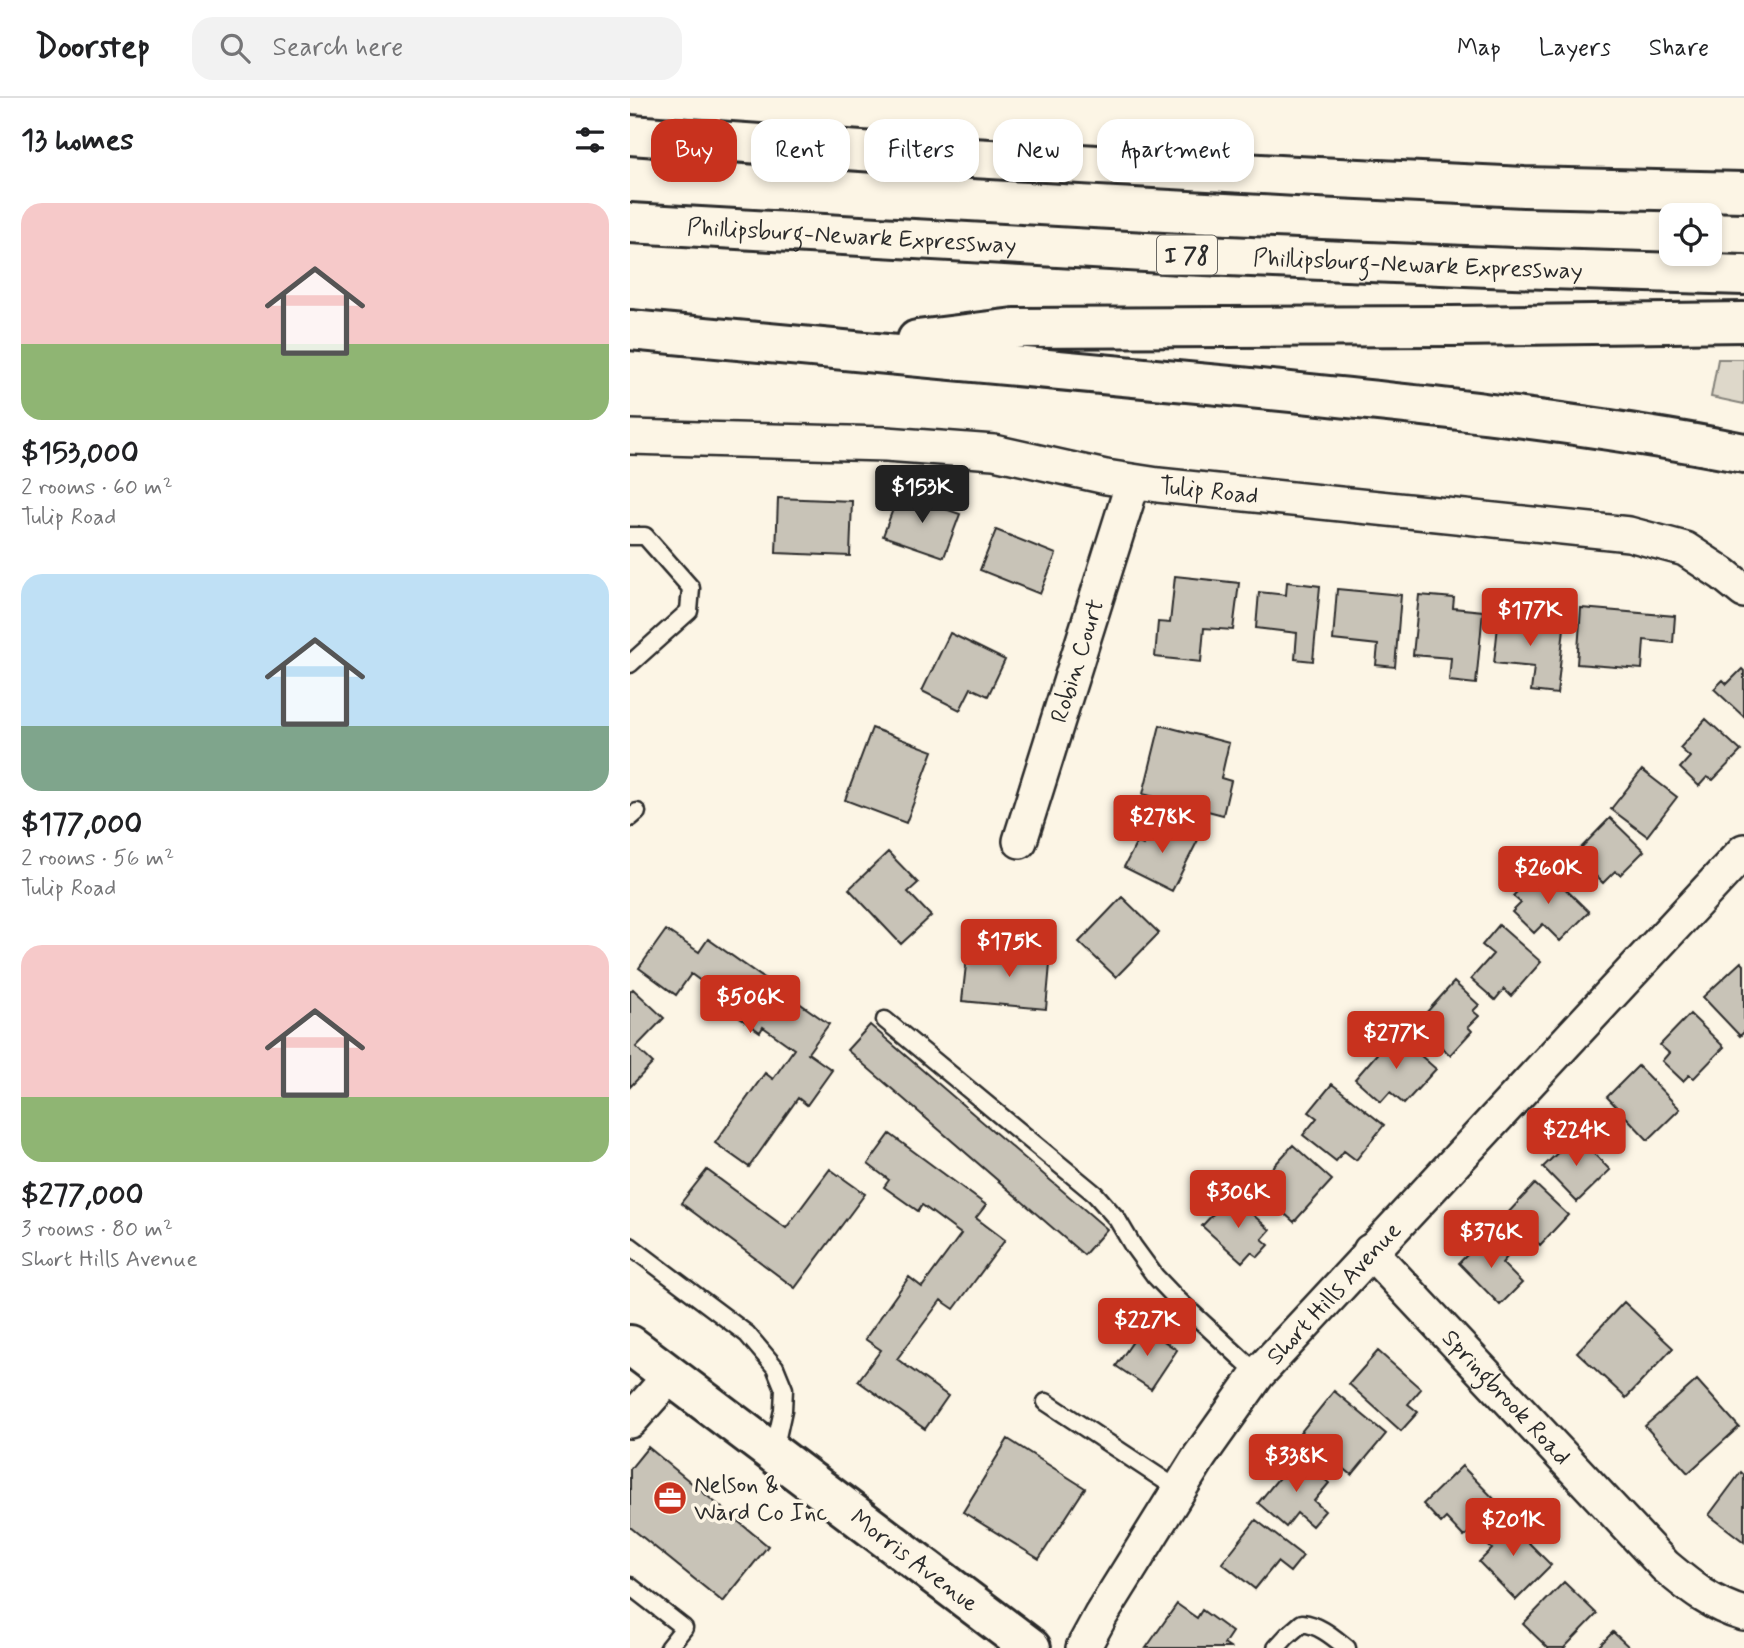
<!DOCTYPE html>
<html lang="en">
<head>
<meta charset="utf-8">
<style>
	body { margin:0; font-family:Mynerve,sans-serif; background:#f2f2f2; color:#202124; height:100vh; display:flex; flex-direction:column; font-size:26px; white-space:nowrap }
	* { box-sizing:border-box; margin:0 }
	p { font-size:23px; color:#757577 }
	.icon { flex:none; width:38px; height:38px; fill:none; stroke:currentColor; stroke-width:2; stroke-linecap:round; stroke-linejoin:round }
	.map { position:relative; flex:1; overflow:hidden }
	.side { display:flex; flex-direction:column; background:#fff; width:630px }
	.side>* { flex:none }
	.guide { position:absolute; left:21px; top:21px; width:665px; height:63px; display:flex; gap:14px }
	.controls { position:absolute; left:1029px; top:105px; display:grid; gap:14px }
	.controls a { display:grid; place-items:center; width:63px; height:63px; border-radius:14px; background:#fff; box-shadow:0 4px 10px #0003; font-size:35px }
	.price { position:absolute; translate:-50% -60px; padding:0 16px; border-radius:7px; background:#c8321e; color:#fff; font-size:23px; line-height:46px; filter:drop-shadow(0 2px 4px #0008) }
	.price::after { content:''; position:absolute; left:50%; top:42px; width:21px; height:16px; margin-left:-10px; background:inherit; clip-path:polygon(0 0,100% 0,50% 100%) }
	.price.current { background:#222; color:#fff }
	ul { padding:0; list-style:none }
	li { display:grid; align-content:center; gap:14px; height:371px; padding:0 21px }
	li span { display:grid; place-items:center; height:217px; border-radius:21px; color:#555 }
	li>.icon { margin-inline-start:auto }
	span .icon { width:126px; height:126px; fill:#fffc; stroke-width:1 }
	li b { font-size:30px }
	h2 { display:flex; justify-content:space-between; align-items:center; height:84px; padding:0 21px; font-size:30px }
	.pill { padding:0 24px; border-radius:21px; background:#fff; box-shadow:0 4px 10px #0003; font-size:24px; line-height:63px }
	.pill.current { background:#c8321e; color:#fff }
	header { display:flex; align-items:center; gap:42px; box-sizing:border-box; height:98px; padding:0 35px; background:#fff; border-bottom:2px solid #e0e0e0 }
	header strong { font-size:33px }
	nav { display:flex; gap:38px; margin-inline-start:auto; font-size:24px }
	.search { width:490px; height:63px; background:#f2f2f2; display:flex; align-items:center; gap:18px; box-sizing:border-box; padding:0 24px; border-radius:21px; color:#757577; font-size:26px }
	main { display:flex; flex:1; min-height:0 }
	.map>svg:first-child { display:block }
	.green { fill:#ded8ca; stroke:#84827a; stroke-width:2 }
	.building { fill:#c8c3b7; stroke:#2b2b2b; stroke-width:2 }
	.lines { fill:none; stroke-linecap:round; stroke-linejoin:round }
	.lane-casing { stroke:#2b2b2b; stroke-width:21 }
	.street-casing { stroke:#2b2b2b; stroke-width:38 }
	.secondary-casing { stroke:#2b2b2b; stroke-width:44 }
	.highway-casing { stroke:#2b2b2b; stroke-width:44 }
	.lane { stroke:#fcf5e5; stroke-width:16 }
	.street { stroke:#fcf5e5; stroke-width:33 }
	.secondary { stroke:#fcf5e5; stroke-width:38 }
	.highway { stroke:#fcf5e5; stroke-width:38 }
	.labels { text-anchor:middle; stroke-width:7; stroke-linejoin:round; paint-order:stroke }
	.shield { fill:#fcf5e5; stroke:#6a6863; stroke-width:2 }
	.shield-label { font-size:23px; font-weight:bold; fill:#2b2b2b }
	.street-label { font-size:24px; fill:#2b2b2b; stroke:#fcf5e5 }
	.poi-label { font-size:24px; fill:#2b2b2b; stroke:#fcf5e5; text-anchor:start }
</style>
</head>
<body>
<header>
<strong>Doorstep</strong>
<div class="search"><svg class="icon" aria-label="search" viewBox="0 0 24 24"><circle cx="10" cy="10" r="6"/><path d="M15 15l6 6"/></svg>Search here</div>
<nav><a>Map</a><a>Layers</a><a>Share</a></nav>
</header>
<main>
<section class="side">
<h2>13 homes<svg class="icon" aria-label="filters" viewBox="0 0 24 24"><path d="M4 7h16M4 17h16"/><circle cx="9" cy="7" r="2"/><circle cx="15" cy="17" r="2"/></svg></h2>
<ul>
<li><span style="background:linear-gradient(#f6c9c9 65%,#8fb573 0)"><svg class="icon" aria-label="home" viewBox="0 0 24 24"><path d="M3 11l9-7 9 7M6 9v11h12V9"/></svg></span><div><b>$153,000</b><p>2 rooms · 60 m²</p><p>Tulip Road</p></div></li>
<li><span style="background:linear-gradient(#bfe0f5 70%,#7fa58c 0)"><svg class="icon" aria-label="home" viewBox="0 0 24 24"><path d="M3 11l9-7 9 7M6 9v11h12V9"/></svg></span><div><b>$177,000</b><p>2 rooms · 56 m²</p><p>Tulip Road</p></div></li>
<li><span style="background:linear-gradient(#f6c9c9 70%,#8fb573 0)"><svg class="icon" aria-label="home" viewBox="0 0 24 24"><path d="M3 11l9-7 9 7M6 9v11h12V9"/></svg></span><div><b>$277,000</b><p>3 rooms · 80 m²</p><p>Short Hills Avenue</p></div></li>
</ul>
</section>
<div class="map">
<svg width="1114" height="1550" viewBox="0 0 1114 1550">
	<rect width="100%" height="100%" fill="#fcf5e5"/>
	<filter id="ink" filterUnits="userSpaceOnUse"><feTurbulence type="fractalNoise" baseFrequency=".0143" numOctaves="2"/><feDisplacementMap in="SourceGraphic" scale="14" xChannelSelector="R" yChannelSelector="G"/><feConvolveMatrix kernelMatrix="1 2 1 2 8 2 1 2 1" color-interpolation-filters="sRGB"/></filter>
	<g filter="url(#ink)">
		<path class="green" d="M 1088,261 L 1114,261 L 1114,306 L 1081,299 Z"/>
		<path class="building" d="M 269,395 L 330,416 L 314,459 L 253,438 Z
			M 148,400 L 222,403 L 220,458 L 146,455 Z
			M 366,432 L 426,456 L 410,496 L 350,472 Z
			M 545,478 L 609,485 L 603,532 L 574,530 L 571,564 L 525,559 L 528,524 L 540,525 Z
			M 657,484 L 690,488 L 683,563 L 665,561 L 667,535 L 626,530 L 629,494 L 656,497 Z
			M 707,491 L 771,497 L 765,569 L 746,567 L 748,547 L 703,542 Z
			M 789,497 L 824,500 L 823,510 L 853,513 L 846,586 L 819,583 L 821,560 L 783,557 Z
			M 870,509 L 903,513 L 902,527 L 934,530 L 927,596 L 901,593 L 904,569 L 864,565 Z
			M 951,510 L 1045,518 L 1043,545 L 1014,542 L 1012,571 L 947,566 Z
			M 320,535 L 375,562 L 358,598 L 341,590 L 330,612 L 292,593 Z
			M 1112,571 L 1114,573 L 1114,619 L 1084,591 L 1093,582 L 1097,586 Z
			M 1076,621 L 1111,653 L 1083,682 L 1077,679 L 1069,688 L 1050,670 L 1060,659 L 1050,650 Z
			M 530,627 L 599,645 L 591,680 L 601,683 L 593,717 L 513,696 Z
			M 242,630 L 303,653 L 276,725 L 215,702 Z
			M 1012,672 L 1047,699 L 1017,738 L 981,711 Z
			M 980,720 L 1014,753 L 990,777 L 985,773 L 973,785 L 944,757 Z
			M 526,721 L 568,742 L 542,793 L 494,769 L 507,744 L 513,747 Z
			M 258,754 L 288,785 L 278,794 L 301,818 L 271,846 L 219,791 Z
			M 916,772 L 959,814 L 930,843 L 913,826 L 904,835 L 882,814 L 891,805 L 883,798 L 900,780 L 904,785 Z
			M 492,799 L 529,835 L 486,879 L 449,844 Z
			M 869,827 L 911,864 L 881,898 L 874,891 L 865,902 L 841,881 L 863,856 L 852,847 Z
			M 36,832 L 69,854 L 78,841 L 199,926 L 178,955 L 202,972 L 177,1007 L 168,1000 L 119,1069 L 85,1045 L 135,975 L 143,981 L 164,951 L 133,929 L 130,934 L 97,911 L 101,905 L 61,876 L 46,897 L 9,870 Z
			M 371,851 L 421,855 L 416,911 L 332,903 L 337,858 L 370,861 Z
			M 1111,864 L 1114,867 L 1114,934 L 1110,938 L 1073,899 Z
			M 824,884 L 849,907 L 843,913 L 849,918 L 838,929 L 842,933 L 820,957 L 786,926 Z
			M 3,891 L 34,920 L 6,949 L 23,965 L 0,989 L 0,894 Z
			M 1060,916 L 1094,949 L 1064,980 L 1059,977 L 1053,983 L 1032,963 L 1039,955 L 1030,947 Z
			M 240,927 L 477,1131 L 454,1157 L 217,952 Z
			M 765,935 L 806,971 L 774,1006 L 760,994 L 751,1004 L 725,981 Z
			M 1008,968 L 1050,1011 L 1018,1042 L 977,999 Z
			M 702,986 L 754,1027 L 726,1062 L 714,1053 L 706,1063 L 673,1037 L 687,1020 L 679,1014 Z
			M 260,1036 L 356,1107 L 346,1120 L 375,1142 L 324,1211 L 311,1202 L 267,1261 L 318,1298 L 295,1331 L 228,1283 L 251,1252 L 235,1241 L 279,1179 L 292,1189 L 331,1136 L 292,1107 L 288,1113 L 254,1089 L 259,1082 L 238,1066 Z
			M 946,1037 L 980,1072 L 947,1104 L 913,1069 Z
			M 663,1047 L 702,1082 L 664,1124 L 635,1098 L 643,1089 L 633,1080 Z
			M 200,1071 L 235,1096 L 165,1190 L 51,1105 L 77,1072 L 156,1130 Z
			M 905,1086 L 938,1117 L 910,1147 L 877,1116 Z
			M 601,1097 L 640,1132 L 632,1141 L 639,1147 L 628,1159 L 621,1154 L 612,1164 L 572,1128 Z
			M 857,1137 L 878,1158 L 872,1165 L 892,1185 L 870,1207 L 829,1165 Z
			M 994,1204 L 1043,1250 L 996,1300 L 947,1254 Z
			M 513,1229 L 547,1252 L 521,1291 L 486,1268 Z
			M 748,1253 L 791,1291 L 778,1306 L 788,1314 L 771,1333 L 719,1286 Z
			M 1067,1282 L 1109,1329 L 1058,1375 L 1015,1328 Z
			M 704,1293 L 756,1336 L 722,1377 L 670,1335 Z
			M 378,1341 L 455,1390 L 409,1461 L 333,1414 Z
			M 18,1349 L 138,1448 L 93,1504 L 0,1429 L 0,1371 Z
			M 667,1358 L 699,1385 L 684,1403 L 695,1413 L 682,1428 L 667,1415 L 656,1429 L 628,1405 Z
			M 832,1368 L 869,1406 L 834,1439 L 816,1420 L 811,1425 L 793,1406 Z
			M 1111,1374 L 1114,1377 L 1114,1444 L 1079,1417 Z
			M 879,1416 L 892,1430 L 888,1434 L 921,1467 L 886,1502 L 849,1464 L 862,1451 L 852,1442 Z
			M 626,1422 L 673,1458 L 660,1474 L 647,1464 L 625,1491 L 592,1465 Z
			M 934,1484 L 967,1516 L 934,1550 L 918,1550 L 893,1526 Z
			M 547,1506 L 567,1520 L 572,1512 L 602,1534 L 594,1546 L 600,1550 L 516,1550 Z
			M 983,1534 L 1000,1550 L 967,1550 Z"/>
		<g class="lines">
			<g class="lane-casing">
				<path id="lane" d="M 0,438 L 15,438 L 61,490 L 59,513 L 0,566
					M 0,720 L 7,714
					M 255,922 L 465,1096 L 487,1121 L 503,1148 L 525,1178 L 545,1199 L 628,1276
					M 0,1148 L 117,1236 L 145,1269 L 154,1291 L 153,1312 L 144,1353
					M 416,1304 L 549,1392
					M 0,1488 L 54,1530 L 38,1550
					M 646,1550 L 657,1538 L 672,1525 C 690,1527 703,1539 717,1550"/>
			</g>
			<g class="street-casing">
				<g id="street">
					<path id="s1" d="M 0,339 L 256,346 L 364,354 L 476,379 L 528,387 L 999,436 L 1055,451 L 1093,476 L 1114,493"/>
					<path id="s2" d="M 390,743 L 503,384"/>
					<path id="s3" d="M 740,1153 L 1035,1468 C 1060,1489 1082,1507 1114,1516"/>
					<path d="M 0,1323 L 41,1277"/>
					<path id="s4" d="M 453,1550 L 471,1517 L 570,1358 L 628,1276 L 1114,753"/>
				</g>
			</g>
			<g class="secondary-casing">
				<g id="secondary">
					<path id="s5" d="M 0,1247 L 401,1550"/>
				</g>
			</g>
			<g class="highway-casing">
				<g id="highway">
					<path d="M 0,37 L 289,57 L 667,78 L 894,89 L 1114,94"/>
					<path id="s6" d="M 0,125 L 551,156 L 883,170 L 1114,177"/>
					<path d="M 0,232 C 200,250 400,268 600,288 C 772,305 944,322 1114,355"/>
					<path d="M 287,242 L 384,230 L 822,228 L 1114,224"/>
				</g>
			</g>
			<use href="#lane" class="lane"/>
			<use href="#street" class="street"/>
			<use href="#secondary" class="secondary"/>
			<use href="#highway" class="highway"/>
		</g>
	</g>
	<defs>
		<g id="office-disc" transform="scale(1.75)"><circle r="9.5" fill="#c8321e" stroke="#fcf5e5"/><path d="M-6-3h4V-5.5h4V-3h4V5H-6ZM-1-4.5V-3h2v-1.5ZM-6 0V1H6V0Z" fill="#fff"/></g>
	</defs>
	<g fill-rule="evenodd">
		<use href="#office-disc" x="40" y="1400"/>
	</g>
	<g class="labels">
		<rect class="shield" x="527" y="137.5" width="60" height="39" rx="5"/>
		<g class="shield-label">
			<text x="557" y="165">I 78</text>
		</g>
		<g class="street-label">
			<text dy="8" stroke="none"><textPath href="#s6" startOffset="222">Phillipsburg-Newark Expressway</textPath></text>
			<text dy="8" stroke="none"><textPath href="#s6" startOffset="789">Phillipsburg-Newark Expressway</textPath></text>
			<text dy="8" stroke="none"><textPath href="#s1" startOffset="583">Tulip Road</textPath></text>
			<text dy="8" stroke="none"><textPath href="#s2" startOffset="189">Robin Court</textPath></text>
			<text dy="8" stroke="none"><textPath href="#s4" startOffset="436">Short Hills Avenue</textPath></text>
			<text dy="8" stroke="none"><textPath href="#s3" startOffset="200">Springbrook Road</textPath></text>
			<text dy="8" stroke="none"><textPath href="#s5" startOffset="357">Morris Avenue</textPath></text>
		</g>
		<g class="poi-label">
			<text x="64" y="1394">Nelson &amp;<tspan x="64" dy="28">Ward Co Inc</tspan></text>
		</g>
	</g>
</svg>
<div class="controls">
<a><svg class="icon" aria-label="locate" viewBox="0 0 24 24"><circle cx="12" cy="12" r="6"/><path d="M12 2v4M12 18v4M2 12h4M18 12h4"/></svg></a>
</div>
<b class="price current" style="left:292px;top:427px">$153K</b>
<b class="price" style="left:900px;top:550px">$177K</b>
<b class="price" style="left:532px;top:757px">$278K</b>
<b class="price" style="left:918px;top:808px">$260K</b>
<b class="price" style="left:379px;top:881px">$175K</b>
<b class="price" style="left:120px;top:937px">$506K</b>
<b class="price" style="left:766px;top:973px">$277K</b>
<b class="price" style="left:946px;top:1070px">$224K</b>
<b class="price" style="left:608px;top:1132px">$306K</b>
<b class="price" style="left:861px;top:1172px">$376K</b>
<b class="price" style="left:517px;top:1260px">$227K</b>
<b class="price" style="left:666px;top:1396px">$338K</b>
<b class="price" style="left:883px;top:1460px">$201K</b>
<div class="guide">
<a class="pill current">Buy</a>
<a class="pill">Rent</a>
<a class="pill">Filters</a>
<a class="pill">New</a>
<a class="pill">Apartment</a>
</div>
</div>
</main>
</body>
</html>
